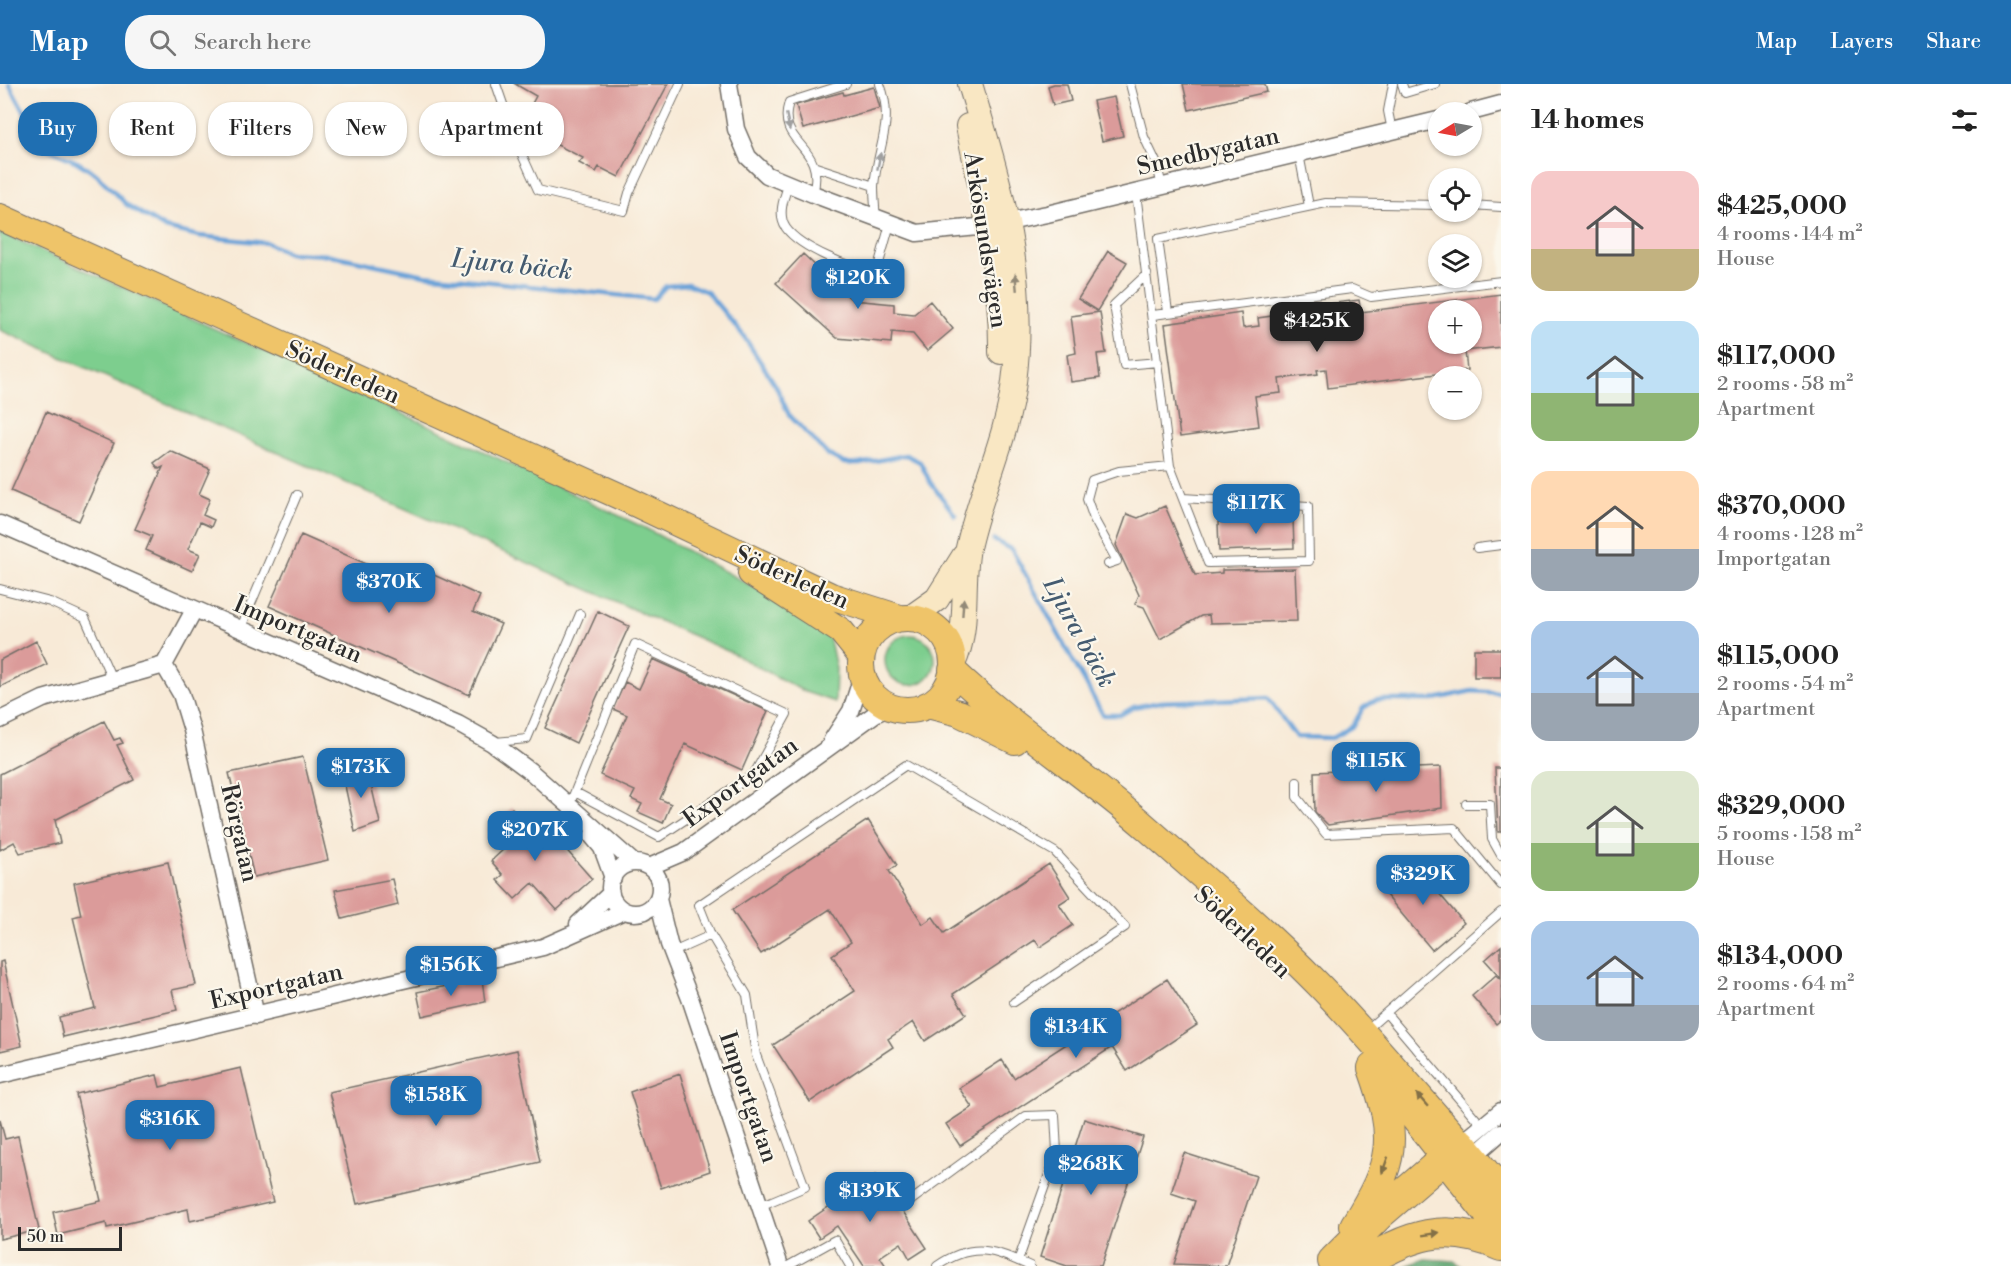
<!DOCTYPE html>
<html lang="en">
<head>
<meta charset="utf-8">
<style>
	body { margin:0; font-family:"Libre Bodoni",serif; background:#f6f6f6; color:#222; height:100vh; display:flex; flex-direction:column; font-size:22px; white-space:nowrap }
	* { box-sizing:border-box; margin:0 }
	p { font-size:20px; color:#767676 }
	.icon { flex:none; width:33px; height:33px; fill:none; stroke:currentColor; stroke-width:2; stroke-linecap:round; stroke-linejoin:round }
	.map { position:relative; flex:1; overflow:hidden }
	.side { display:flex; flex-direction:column; background:#fff; width:510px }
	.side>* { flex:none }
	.banner { position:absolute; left:18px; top:18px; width:570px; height:54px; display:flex; gap:12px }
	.needle { width:39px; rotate:260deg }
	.buttons { position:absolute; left:1428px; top:18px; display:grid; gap:12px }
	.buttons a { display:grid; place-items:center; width:54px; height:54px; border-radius:50%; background:#fff; box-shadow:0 2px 4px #0004; font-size:30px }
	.scale { position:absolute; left:18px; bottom:15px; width:104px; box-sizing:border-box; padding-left:6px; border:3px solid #2b2b2b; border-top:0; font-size:16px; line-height:21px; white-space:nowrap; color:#2b2b2b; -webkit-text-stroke:4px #fbf7ec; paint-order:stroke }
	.price { position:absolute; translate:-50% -51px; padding:0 14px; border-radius:12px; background:#1f6fb2; color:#fff; font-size:20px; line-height:39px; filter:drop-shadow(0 2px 3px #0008) }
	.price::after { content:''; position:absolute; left:50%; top:36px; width:18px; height:14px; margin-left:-9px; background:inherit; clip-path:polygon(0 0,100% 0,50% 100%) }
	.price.active { background:#222; color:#fff }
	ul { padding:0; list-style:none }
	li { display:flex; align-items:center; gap:18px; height:150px; padding:0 30px }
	li span { display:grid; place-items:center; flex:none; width:168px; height:120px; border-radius:18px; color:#555 }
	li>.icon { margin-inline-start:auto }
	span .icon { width:72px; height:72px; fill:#fffc; stroke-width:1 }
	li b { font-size:26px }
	h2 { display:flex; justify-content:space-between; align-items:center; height:72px; padding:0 30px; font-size:26px }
	.pill { padding:0 21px; border-radius:24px; background:#fff; box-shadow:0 2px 4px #0004; font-size:21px; line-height:54px }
	.pill.active { background:#1f6fb2; color:#fff }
	header { display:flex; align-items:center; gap:36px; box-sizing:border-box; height:84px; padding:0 30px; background:#1f6fb2; color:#fff }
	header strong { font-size:28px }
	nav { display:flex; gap:33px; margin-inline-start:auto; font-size:21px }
	.search { width:420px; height:54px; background:#f6f6f6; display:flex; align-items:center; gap:15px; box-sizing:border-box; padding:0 21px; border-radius:24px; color:#767676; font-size:22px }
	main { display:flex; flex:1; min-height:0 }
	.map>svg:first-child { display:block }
	.green { fill:#7dce8e; stroke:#547c5c; stroke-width:1.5 }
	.forest { fill:#66b179; stroke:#486e52; stroke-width:1.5 }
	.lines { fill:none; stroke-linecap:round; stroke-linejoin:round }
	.stream { stroke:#69a2d8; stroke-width:4.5 }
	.building { fill:#db9b9a; fill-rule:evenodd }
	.lane-casing { stroke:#736e67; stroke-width:10 }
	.street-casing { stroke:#736e67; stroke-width:19 }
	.secondary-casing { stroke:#736e67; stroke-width:26 }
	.primary-casing { stroke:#736e67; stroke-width:28 }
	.highway-casing { stroke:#736e67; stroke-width:32 }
	.lane { stroke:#fff; stroke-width:8 }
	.street { stroke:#fff; stroke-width:16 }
	.secondary { stroke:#f9e7c3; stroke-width:24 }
	.primary { stroke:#efc469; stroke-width:26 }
	.highway { stroke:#efc469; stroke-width:30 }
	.oneway { fill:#a0a0a0 }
	.oneway2 { fill:#928977 }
	.oneway3 { fill:#837047 }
	.labels { text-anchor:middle; stroke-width:4.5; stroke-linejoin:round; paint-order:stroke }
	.street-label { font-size:24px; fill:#2b2b2b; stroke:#fbf7ec }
	.water-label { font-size:26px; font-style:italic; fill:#445b70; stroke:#fbf7ec }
</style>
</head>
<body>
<header>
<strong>Map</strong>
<div class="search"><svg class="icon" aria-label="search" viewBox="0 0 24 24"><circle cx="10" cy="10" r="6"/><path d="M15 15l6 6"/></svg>Search here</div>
<nav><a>Map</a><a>Layers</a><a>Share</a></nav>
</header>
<main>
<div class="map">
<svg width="1501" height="1182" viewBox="0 0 1501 1182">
	<rect width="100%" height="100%" fill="#fbf7ec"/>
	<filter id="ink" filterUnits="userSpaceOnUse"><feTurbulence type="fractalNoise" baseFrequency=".0167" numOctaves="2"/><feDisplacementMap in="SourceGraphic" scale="12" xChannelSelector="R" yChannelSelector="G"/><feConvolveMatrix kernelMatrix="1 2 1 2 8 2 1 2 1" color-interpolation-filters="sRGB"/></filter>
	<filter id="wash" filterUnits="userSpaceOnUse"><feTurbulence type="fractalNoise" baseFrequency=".008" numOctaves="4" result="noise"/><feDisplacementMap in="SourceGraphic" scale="24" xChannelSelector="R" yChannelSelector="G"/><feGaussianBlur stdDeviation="1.35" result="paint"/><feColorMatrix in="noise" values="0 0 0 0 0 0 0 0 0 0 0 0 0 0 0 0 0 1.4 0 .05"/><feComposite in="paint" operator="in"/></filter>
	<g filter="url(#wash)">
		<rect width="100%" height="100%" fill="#f8ead7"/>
		<path class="green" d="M 0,148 L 430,342 L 645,444 L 827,543 L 836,584 L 835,618 L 805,608 L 732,569 L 0,246 Z
			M885 576a25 25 0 1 1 50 0a25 25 0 1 1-50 0Z"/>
		<path class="forest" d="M 1425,1175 L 1454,1177 L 1461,1182 L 1406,1182 Z"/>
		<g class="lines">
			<path class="stream" d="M 9,0 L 44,63 L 77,78 L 96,90 L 127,121 L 165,144 L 199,152 L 267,159 L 288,169 L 330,171 L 425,191 L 654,215 L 666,202 L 688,200 L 707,208 L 743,251 L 776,302 L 789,331 L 827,370 L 844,379 L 859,380 L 906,371 L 920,378 L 930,398 L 955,431
				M 994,456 L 1012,466 L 1103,631 L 1120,631 L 1134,623 L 1160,618 L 1268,614 L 1296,653 L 1332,654 L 1353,642 L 1363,624 L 1376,616 L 1430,616 L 1472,607 L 1501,609"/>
		</g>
		<g id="blocks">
			<path class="building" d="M 515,0 L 668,0 L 619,93 L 599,83 L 596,88 L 579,79 L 583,74 L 520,42 L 536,12 Z
				M 1054,0 L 1067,0 L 1071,17 L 1053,21 L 1048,2 Z
				M 1183,0 L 1265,0 L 1267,8 L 1189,26 Z
				M 874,3 L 880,24 L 803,45 L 796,21 L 843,8 L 844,11 Z
				M 1114,13 L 1123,52 L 1102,57 L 1093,17 Z
				M 1108,167 L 1127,178 L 1097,227 L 1078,215 Z
				M 803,170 L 852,216 L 894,220 L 894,228 L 914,230 L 930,217 L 953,245 L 927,267 L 913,250 L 892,248 L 891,259 L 837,254 L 776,199 Z
				M 1501,210 L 1501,263 L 1465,267 L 1467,286 L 1328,304 L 1326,285 L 1317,286 L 1318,290 L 1279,295 L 1281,309 L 1255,312 L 1259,342 L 1180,353 L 1165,240 L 1241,229 L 1243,244 L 1259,242 L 1258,234 L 1309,227 L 1310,230 L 1321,228 L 1320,221 L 1359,216 L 1361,228 ZM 1438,226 L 1472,226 L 1472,260 L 1438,260 Z
				M 1100,228 L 1106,269 L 1097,270 L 1100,294 L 1071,298 L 1067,271 L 1076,269 L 1071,232 Z
				M 46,328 L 114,359 L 79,437 L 11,407 Z
				M 170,367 L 210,385 L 199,410 L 210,415 L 203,431 L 214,436 L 211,443 L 200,438 L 188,465 L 200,470 L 192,487 L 146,466 L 152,452 L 135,445 L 163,383 L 159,385 L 154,379 Z
				M 1165,422 L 1195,491 L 1222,489 L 1222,486 L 1295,485 L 1297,537 L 1210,539 L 1209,531 L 1201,532 L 1160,555 L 1144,523 L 1135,520 L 1139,511 L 1116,461 L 1127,430 L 1138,434 Z
				M 1293,434 L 1294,464 L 1219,467 L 1218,438 Z
				M 301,451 L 416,502 L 423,486 L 480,512 L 473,528 L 501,540 L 469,611 L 269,522 Z
				M 598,527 L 629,542 L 576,659 L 545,644 Z
				M 36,557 L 47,580 L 0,603 L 0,576 Z
				M 1474,565 L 1501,565 L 1501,593 L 1474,593 Z
				M 653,575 L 768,627 L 742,686 L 685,660 L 660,715 L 671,720 L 663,739 L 638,728 L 642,720 L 631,715 L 635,707 L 600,691 L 627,631 L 613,625 L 625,598 L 639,605 Z
				M 104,637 L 114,656 L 120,654 L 123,659 L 117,661 L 134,696 L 55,736 L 60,759 L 20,769 L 14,758 L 0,766 L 0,690 Z
				M 303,673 L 328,776 L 254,793 L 229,689 Z
				M 367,683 L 380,739 L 355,748 L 342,688 Z
				M 1441,683 L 1442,724 L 1328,741 L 1315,728 L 1314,688 Z
				M 1495,684 L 1501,684 L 1501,748 L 1498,748 Z
				M 512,724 L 538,754 L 548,745 L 592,795 L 557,826 L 533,799 L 515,815 L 497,796 L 503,791 L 491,777 L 504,765 L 487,746 Z
				M 868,736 L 897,781 L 889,787 L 923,840 L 933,833 L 944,849 L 1049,780 L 1070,813 L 1059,820 L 1073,841 L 1040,863 L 1035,856 L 953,910 L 966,930 L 925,957 L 913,938 L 888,955 L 893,963 L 810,1018 L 773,961 L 855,907 L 832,871 L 851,858 L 830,825 L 761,870 L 732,826 Z
				M 168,778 L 196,901 L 172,906 L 177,926 L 63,953 L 59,933 L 95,924 L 73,833 L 81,831 L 74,799 Z
				M 1413,779 L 1464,839 L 1432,866 L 1381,805 Z
				M 392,795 L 398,821 L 342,835 L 335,806 Z
				M 1501,862 L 1501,894 L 1485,876 Z
				M 3,877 L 22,962 L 0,967 L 0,878 Z
				M 1496,891 L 1501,896 L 1501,936 L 1496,940 L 1472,912 Z
				M 482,895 L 485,918 L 422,932 L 417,908 Z
				M 1167,895 L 1197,941 L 1127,987 L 1112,963 L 960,1062 L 946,1040 L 972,1023 L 959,1004 L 1002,976 L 1014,994 Z
				M 517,966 L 540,1078 L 357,1120 L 329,1008 Z
				M 241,984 L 273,1118 L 190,1137 L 188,1125 L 107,1144 L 106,1139 L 58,1151 L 53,1128 L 101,1117 L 76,1010 L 157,991 L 160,1003 Z
				M 680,990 L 710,1087 L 661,1104 L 630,1008 Z
				M 1084,1035 L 1143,1053 L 1101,1182 L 1067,1182 L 1040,1173 Z
				M 0,1036 L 5,1055 L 18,1052 L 39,1146 L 0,1155 Z
				M 1184,1069 L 1256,1092 L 1226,1182 L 1174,1180 L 1195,1117 L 1171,1109 Z
				M 875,1091 L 880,1099 L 883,1097 L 927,1164 L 910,1175 L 901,1159 L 880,1173 L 886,1182 L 864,1182 L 837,1142 L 819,1154 L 808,1137 Z"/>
		</g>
	</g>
	<g filter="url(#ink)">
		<use href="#blocks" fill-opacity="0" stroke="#736e67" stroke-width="1.5"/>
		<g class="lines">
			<g class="lane-casing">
				<path id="lane" d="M 496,0 L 515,55 L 538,106 L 624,127 L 629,109 L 680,0
					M 1130,0 L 1144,53 L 1156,78 L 1162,102
					M 1402,0 L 1405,9 L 1435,0
					M 1392,47 L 1388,27 L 1393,0
					M 1299,70 L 1309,122
					M 816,83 L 874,102
					M 789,99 C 784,113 777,131 786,144 C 801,165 852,184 876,190 L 890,140
					M 813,110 C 827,59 775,62 789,18 L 846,0
					M 1472,121 L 1501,123
					M 876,135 C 875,124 874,112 874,102 C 877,64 895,38 880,0
					M 1147,190 L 1114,221 L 1124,281 L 1158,278
					M 1168,228 L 1158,155 L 1326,119 L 1438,121
					M 1153,231 L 1352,205 L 1371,213 L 1501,197
					M 1170,382 L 1208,479 L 1309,477 L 1308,422 L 1183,414
					M 1477,464 L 1501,461
					M 1108,480 L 1117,477 L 1094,435 L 1087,415 L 1092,396 L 1119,387 L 1170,382 L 1136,109
					M 0,505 L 50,518 L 85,534 L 112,595
					M 240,546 L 297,411
					M 495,658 L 527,655 L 580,530
					M 1297,698 L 1297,713 L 1326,750 L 1454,744 L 1501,801
					M 1466,720 L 1490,720 L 1492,755 L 1501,771
					M 569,722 L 635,560 L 787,630 L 754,690 L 659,753 L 575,708
					M 1439,803 L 1459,785
					M 711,851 L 747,911 L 756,971 L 805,1103 L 760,1122
					M 673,868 L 711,851 L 699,821 L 906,681 L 1055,768 L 1125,843 L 1014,918
					M 1386,929 L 1483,1043
					M 1372,941 L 1501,828
					M 909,1118 L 1026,1032 L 1055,1031 L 1057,1068 L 1018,1177
					M 788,1182 L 835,1156 L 850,1182
					M 937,1182 C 973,1157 994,1166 1030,1182"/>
			</g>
			<g class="street-casing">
				<path id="street" d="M 729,0 L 736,45 L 748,73 L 767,91 L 813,110 L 917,149 L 988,142 L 1047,130 L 1438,36
					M 1471,28 L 1501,20
					M 0,440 L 458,640 L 492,659 L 530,687 L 634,779
					M 164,581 L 181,610 L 192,646 L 256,932
					M 0,636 L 43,615 L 164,581 L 194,526
					M 832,656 L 851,627 L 862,593
					M 592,752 L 602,764 L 613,794
					M610 804a25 25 0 1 1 50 0a25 25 0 1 1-50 0Z
					M 649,783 L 684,768 L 875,630 L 889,623
					M 658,815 L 669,860 L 691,917 L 780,1182
					M 578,840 L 611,809
					M 0,991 L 543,863 L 624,827
					M 1455,1065 L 1501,1027
					M 1468,1077 L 1501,1048"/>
			</g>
			<g class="secondary-casing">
				<path id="secondary" d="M 968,42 C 983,116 1002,192 1001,268
					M 910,534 L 937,515 L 964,472
					M 953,580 C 970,545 961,502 968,464 C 980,408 1007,355 1014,298 C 1028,191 1000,101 970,0"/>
			</g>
			<g class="primary-casing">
				<path id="primary" d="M 0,133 L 628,416 L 831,512 L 900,534
					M 751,489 L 841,547 L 861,572
					M861 580a46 46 0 1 1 92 0a46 46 0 1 1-92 0Z
					M 952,586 C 1013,644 1084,689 1147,744 C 1205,795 1264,845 1318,900 C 1368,951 1414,1007 1461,1060
					M 927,621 L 959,629 L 1015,657
					M 1385,998 L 1445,1074"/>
			</g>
			<g class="highway-casing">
				<path id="highway" d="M 1461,1060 L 1501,1108
					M 1355,1142 C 1395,1078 1398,1054 1373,984
					M 1333,1177 L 1380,1130 L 1445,1074 L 1501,1145
					M 1359,1182 C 1409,1151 1445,1137 1501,1162"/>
			</g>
			<use href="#lane" class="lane"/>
			<use href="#street" class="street"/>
			<use href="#secondary" class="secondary"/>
			<use href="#primary" class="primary"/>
			<use href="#highway" class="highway"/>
		</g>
		<defs><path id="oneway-solid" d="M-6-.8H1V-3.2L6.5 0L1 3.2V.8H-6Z" transform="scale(1.5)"/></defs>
		<g class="oneway">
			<use href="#oneway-solid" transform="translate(788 38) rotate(78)"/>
			<use href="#oneway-solid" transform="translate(879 77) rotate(-79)"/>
		</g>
		<g class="oneway2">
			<use href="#oneway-solid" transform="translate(1016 198) rotate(-95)"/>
			<use href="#oneway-solid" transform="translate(963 523) rotate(-86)"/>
		</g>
		<g class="oneway3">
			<use href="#oneway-solid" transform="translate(1422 1016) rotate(-131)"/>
			<use href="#oneway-solid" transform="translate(1385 1081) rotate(110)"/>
			<use href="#oneway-solid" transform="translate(1431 1150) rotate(-9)"/>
		</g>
	</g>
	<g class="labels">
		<g class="street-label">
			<text transform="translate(1208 67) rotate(-13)" y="8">Smedbygatan</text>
			<text transform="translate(986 156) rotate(81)" y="8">Arkösundsvägen</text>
			<text transform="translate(343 288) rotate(24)" y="8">Söderleden</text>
			<text transform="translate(792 493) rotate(24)" y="8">Söderleden</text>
			<text transform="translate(298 545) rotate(23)" y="8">Importgatan</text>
			<text transform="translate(740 698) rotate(-36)" y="8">Exportgatan</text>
			<text transform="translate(240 749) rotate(77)" y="8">Rörgatan</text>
			<text transform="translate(1243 848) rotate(43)" y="8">Söderleden</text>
			<text transform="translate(276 902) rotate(-13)" y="8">Exportgatan</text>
			<text transform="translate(749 1013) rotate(71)" y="8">Importgatan</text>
		</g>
		<g class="water-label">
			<text transform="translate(512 180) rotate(6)" y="9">Ljura bäck</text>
			<text transform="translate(1080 548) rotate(61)" y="9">Ljura bäck</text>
		</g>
	</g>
</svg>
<div class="buttons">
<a><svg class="needle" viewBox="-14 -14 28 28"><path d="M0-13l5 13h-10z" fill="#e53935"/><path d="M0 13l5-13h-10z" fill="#767676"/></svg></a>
<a><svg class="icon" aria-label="locate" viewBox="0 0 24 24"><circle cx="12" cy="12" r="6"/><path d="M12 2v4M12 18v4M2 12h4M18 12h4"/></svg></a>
<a><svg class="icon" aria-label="layers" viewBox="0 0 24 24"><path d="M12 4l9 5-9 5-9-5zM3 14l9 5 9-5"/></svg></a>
<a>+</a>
<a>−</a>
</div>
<div class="scale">50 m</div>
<b class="price" style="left:858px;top:226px">$120K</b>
<b class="price active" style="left:1317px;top:269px">$425K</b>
<b class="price" style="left:1256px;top:451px">$117K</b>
<b class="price" style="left:389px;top:530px">$370K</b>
<b class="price" style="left:1376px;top:709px">$115K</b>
<b class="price" style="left:361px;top:715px">$173K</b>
<b class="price" style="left:535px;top:778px">$207K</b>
<b class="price" style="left:1423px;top:822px">$329K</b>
<b class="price" style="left:451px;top:913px">$156K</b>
<b class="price" style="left:1076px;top:975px">$134K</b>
<b class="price" style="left:436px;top:1043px">$158K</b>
<b class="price" style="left:170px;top:1067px">$316K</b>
<b class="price" style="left:1091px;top:1112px">$268K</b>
<b class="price" style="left:870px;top:1139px">$139K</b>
<div class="banner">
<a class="pill active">Buy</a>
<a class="pill">Rent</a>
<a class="pill">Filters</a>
<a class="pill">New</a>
<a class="pill">Apartment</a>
</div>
</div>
<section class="side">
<h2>14 homes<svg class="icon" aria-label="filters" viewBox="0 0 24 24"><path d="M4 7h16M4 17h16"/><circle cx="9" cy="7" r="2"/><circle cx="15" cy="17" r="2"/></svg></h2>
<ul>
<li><span style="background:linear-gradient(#f6c9c9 65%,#c2b280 0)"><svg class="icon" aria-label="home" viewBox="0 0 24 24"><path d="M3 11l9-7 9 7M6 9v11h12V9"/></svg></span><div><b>$425,000</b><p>4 rooms · 144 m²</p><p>House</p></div></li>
<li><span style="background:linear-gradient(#bfe0f5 60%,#8fb573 0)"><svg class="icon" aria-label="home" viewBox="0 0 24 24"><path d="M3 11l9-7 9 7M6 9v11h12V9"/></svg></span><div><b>$117,000</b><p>2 rooms · 58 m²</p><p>Apartment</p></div></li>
<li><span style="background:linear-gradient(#ffd9b3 65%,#9aa5b1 0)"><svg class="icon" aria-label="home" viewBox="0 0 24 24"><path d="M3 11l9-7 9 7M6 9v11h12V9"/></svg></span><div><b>$370,000</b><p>4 rooms · 128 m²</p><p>Importgatan</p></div></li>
<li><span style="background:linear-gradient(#a9c7e8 60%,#9aa5b1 0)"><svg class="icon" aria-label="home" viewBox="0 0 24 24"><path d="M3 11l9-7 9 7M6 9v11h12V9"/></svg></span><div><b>$115,000</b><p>2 rooms · 54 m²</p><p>Apartment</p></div></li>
<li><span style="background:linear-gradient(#dfe7d0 60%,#8fb573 0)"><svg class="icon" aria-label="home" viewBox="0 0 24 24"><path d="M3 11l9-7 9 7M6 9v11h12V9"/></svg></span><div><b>$329,000</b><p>5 rooms · 158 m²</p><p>House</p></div></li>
<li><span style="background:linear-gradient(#a9c7e8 70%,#9aa5b1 0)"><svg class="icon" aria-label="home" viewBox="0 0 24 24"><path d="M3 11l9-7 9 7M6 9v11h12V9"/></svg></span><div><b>$134,000</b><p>2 rooms · 64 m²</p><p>Apartment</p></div></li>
</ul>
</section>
</main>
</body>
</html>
